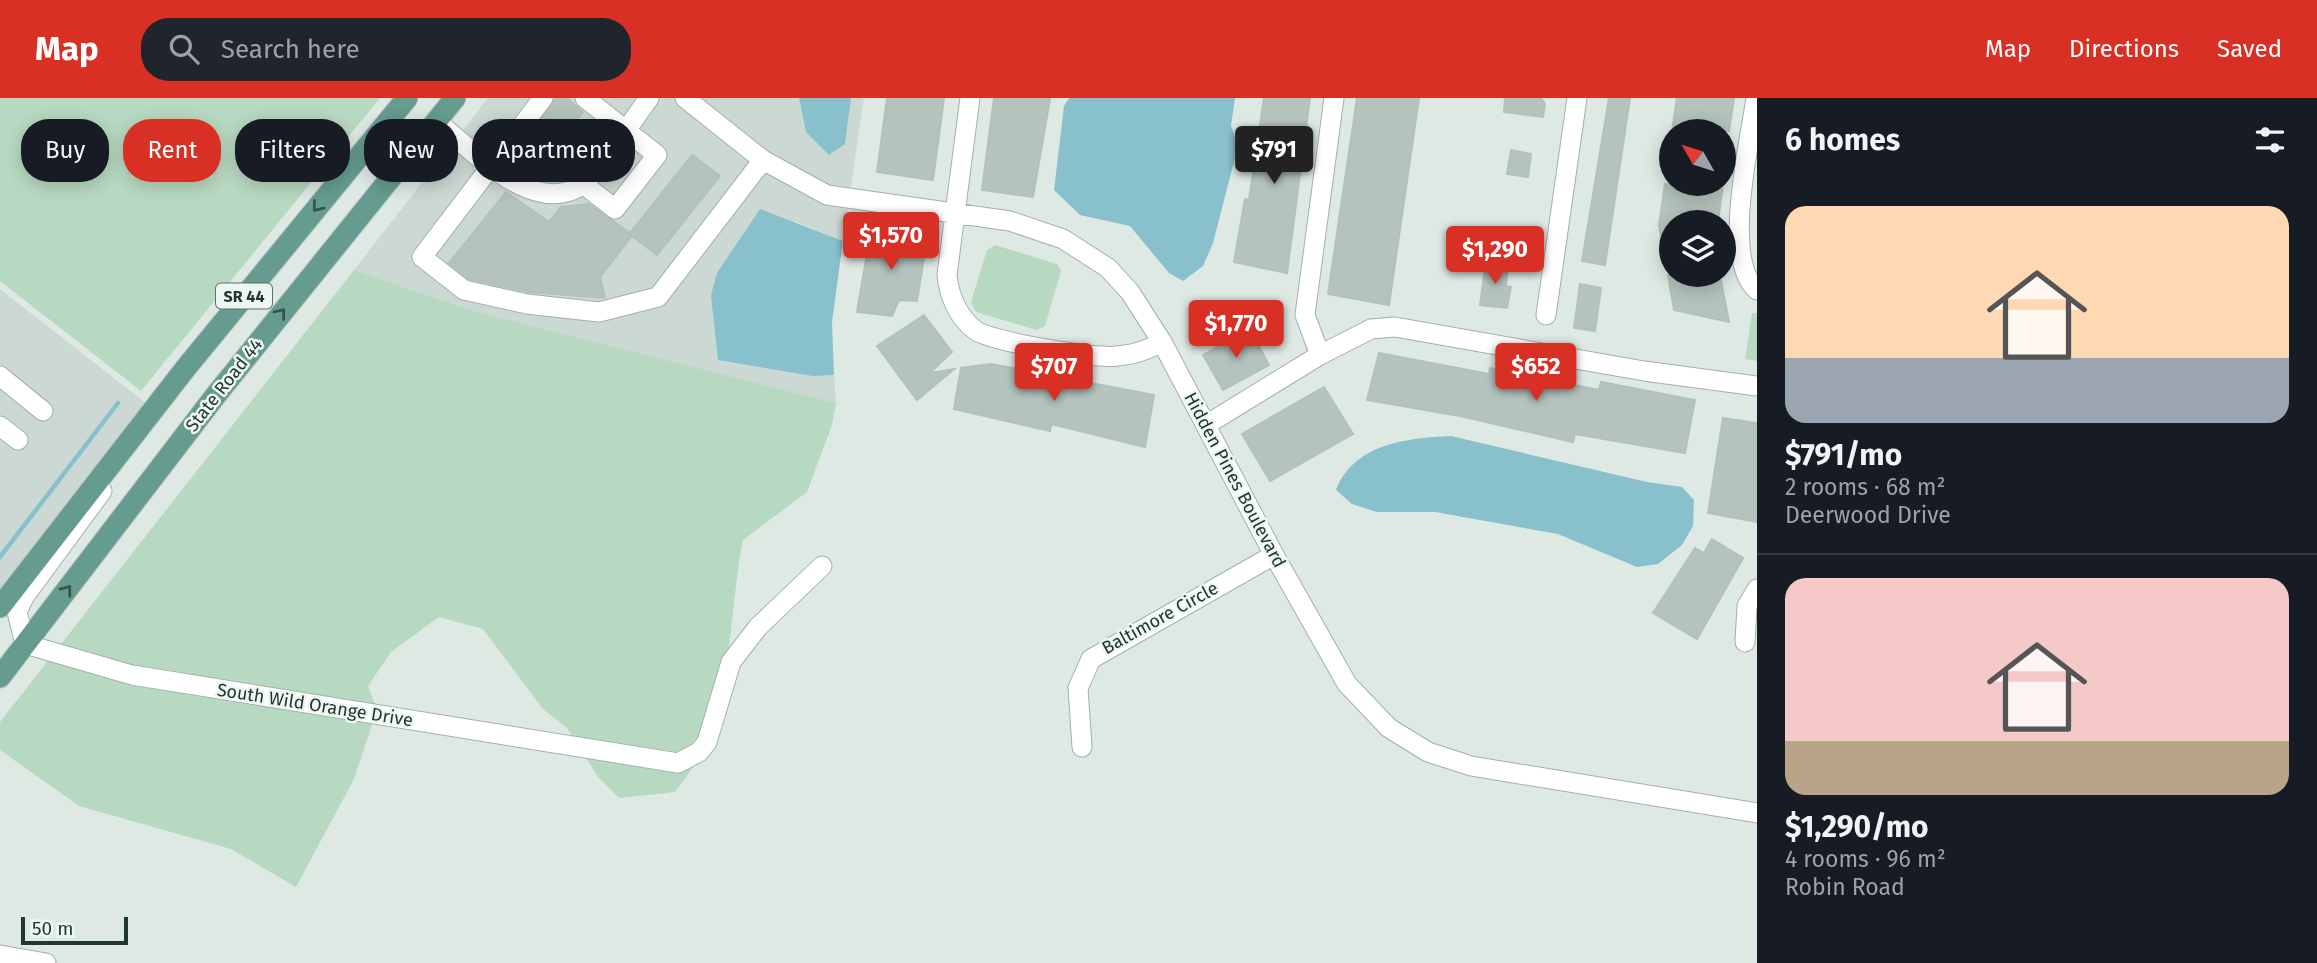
<!DOCTYPE html>
<html lang="en">
<head>
<meta charset="utf-8">
<style>
	body { margin:0; font-family:"Fira Sans",sans-serif; background:#20242c; color:#f1f3f6; height:100vh; display:flex; flex-direction:column; font-size:26px; white-space:nowrap }
	* { box-sizing:border-box; margin:0 }
	p { font-size:23px; color:#9ea1a6 }
	.icon { flex:none; width:38px; height:38px; fill:none; stroke:currentColor; stroke-width:2; stroke-linecap:round; stroke-linejoin:round }
	.map { position:relative; flex:1; overflow:hidden }
	.sheet { display:flex; flex-direction:column; background:#171b24; width:560px }
	.sheet>* { flex:none }
	.guide { position:absolute; left:21px; top:21px; width:665px; height:63px; display:flex; gap:14px }
	.needle { width:46px; rotate:309deg }
	.fabs { position:absolute; left:1659px; top:21px; display:grid; gap:14px }
	.fabs a { display:grid; place-items:center; width:77px; height:77px; border-radius:50%; background:#171b24; box-shadow:0 4px 18px #0003; font-size:35px }
	.scale { position:absolute; left:21px; bottom:18px; width:107px; box-sizing:border-box; padding-left:7px; border:4px solid #213732; border-top:0; font-size:19px; line-height:24px; white-space:nowrap; color:#213732; -webkit-text-stroke:5px #eef6f2; paint-order:stroke }
	.price { position:absolute; translate:-50% -60px; padding:0 16px; border-radius:7px; background:#d93025; color:#fff; font-size:23px; line-height:46px; filter:drop-shadow(0 2px 4px #0008) }
	.price::after { content:''; position:absolute; left:50%; top:42px; width:21px; height:16px; margin-left:-10px; background:inherit; clip-path:polygon(0 0,100% 0,50% 100%) }
	.price.current { background:#222; color:#fff }
	ul { padding:0; list-style:none }
	li { display:grid; align-content:center; gap:14px; height:371px; padding:0 28px }
	li+li { border-top:2px solid #363941 }
	li span { display:grid; place-items:center; height:217px; border-radius:21px; color:#555 }
	li>.icon { margin-inline-start:auto }
	span .icon { width:126px; height:126px; fill:#fffc; stroke-width:1 }
	li b { font-size:30px }
	h2 { display:flex; justify-content:space-between; align-items:center; height:84px; padding:0 28px; font-size:30px }
	.chip { padding:0 24px; border-radius:28px; background:#171b24; box-shadow:0 4px 18px #0003; font-size:24px; line-height:63px }
	.chip.current { background:#d93025; color:#fff }
	header { display:flex; align-items:center; gap:42px; box-sizing:border-box; height:98px; padding:0 35px; background:#d93025; color:#fff }
	header strong { font-size:33px }
	nav { display:flex; gap:38px; margin-inline-start:auto; font-size:24px }
	.search { width:490px; height:63px; background:#20242c; display:flex; align-items:center; gap:18px; box-sizing:border-box; padding:0 24px; border-radius:28px; color:#9ea1a6; font-size:26px }
	main { display:flex; flex:1; min-height:0 }
	.map>svg:first-child { display:block }
	.built { fill:#ccd8d3 }
	.green { fill:#b8d9c1 }
	.water { fill:#88c0cc }
	.lines { fill:none; stroke-linecap:round; stroke-linejoin:round }
	.stream { stroke:#88c0cc; stroke-width:4.5 }
	.building { fill:#b4c3bd; stroke:#b1c2bb; stroke-width:2 }
	.minor-casing { stroke:#a2b0ab; stroke-width:21 }
	.major-casing { stroke:#bcc3c2; stroke-width:23 }
	.minor { stroke:#fff; stroke-width:19 }
	.major { stroke:#659c8f; stroke-width:21 }
	.oneway { stroke:#35554e }
	.labels { text-anchor:middle; stroke-width:5; stroke-linejoin:round; paint-order:stroke }
	.shield { fill:#eef6f2; stroke:#5e706c; stroke-width:2 }
	.shield-label { font-size:16px; font-weight:bold; fill:#213732 }
	.street-label { font-size:18px; fill:#213732; stroke:#eef6f2 }
</style>
</head>
<body>
<header>
<strong>Map</strong>
<div class="search"><svg class="icon" aria-label="search" viewBox="0 0 24 24"><circle cx="10" cy="10" r="6"/><path d="M15 15l6 6"/></svg>Search here</div>
<nav><a>Map</a><a>Directions</a><a>Saved</a></nav>
</header>
<main>
<div class="map">
<svg width="1757" height="865" viewBox="0 0 1757 865">
	<rect width="100%" height="100%" fill="#dee9e4"/>
	<path class="built" d="M 488,0 L 799,0 L 806,34 L 845,46 L 851,0 L 864,0 L 843,143 L 794,123 L 813,278 L 834,277 L 836,305 L 470,212 L 354,172 Z
		M 0,191 L 156,313 L 0,513 Z"/>
	<path class="green" d="M 0,0 L 380,0 L 141,293 L 0,183 Z
		M 995,147 L 1057,166 L 1061,173 L 1045,228 L 1037,232 L 976,214 L 971,204 L 987,152 Z
		M 354,172 L 470,212 L 836,305 L 832,327 L 807,394 L 743,442 C 729,513 733,592 699,658 C 693,671 683,683 675,694 L 619,700 L 598,679 L 567,630 L 543,611 L 483,531 L 439,519 L 391,554 L 368,588 L 377,612 L 354,681 L 296,789 L 231,751 L 79,708 L 0,652 L 0,624 Z
		M 1752,215 L 1757,215 L 1757,263 L 1745,261 Z"/>
	<path class="water" d="M 799,0 L 851,0 L 845,46 L 829,57 L 806,34 Z
		M 1069,0 L 1235,0 L 1231,28 L 1238,48 L 1213,145 L 1203,168 L 1183,183 L 1169,175 L 1130,128 L 1080,117 L 1054,92 L 1064,8 Z
		M 760,111 L 843,143 L 832,224 L 834,277 L 813,278 L 718,262 L 711,197 L 717,175 Z
		M 1222,211 L 1232,211 L 1237,222 L 1221,230 L 1218,239 L 1206,240 L 1201,229 L 1203,221 Z
		M 1451,338 L 1647,384 L 1682,389 L 1694,402 L 1693,428 L 1682,447 L 1658,466 L 1637,469 L 1558,436 L 1435,414 L 1377,414 L 1352,406 L 1336,392 C 1354,346 1406,340 1451,338 Z"/>
	<g class="lines">
		<path class="stream" d="M 0,459 L 118,305"/>
	</g>
	<path class="building" d="M 556,0 L 567,0 L 583,14 L 575,24 L 594,40 L 582,55 L 564,41 L 544,65 L 522,48 Z
		M 887,0 L 944,0 L 933,82 L 877,74 Z
		M 994,0 L 1050,1 L 1033,99 L 982,92 Z
		M 1264,0 L 1310,0 L 1287,175 L 1234,164 L 1245,101 L 1249,102 Z
		M 1357,0 L 1419,0 L 1389,207 L 1328,196 Z
		M 1505,0 L 1541,0 L 1545,6 L 1543,19 L 1504,14 Z
		M 1609,0 L 1630,0 L 1605,167 L 1582,163 Z
		M 1677,0 L 1734,0 L 1729,33 L 1672,33 Z
		M 1511,52 L 1531,56 L 1528,79 L 1507,76 Z
		M 692,57 L 720,78 L 657,157 L 632,138 L 600,179 L 605,200 L 529,194 L 469,181 L 449,165 L 506,94 L 549,124 L 561,109 L 589,106 L 630,135 Z
		M 1665,86 L 1723,86 L 1718,124 L 1671,124 L 1671,161 L 1665,162 L 1659,127 Z
		M 871,132 L 927,141 L 917,203 L 899,202 L 892,218 L 857,214 Z
		M 1486,164 L 1508,168 L 1506,188 L 1511,189 L 1507,210 L 1480,207 Z
		M 1668,177 L 1720,177 L 1729,224 L 1674,212 Z
		M 1580,186 L 1601,190 L 1595,233 L 1574,230 Z
		M 924,217 L 952,254 L 930,275 L 954,271 L 917,302 L 877,248 Z
		M 1250,232 L 1269,267 L 1223,292 L 1203,257 Z
		M 1379,255 L 1489,276 L 1490,270 L 1599,292 L 1601,284 L 1695,302 L 1685,355 L 1575,336 L 1573,344 L 1460,318 L 1367,302 Z
		M 991,266 L 1154,297 L 1145,349 L 1051,326 L 1050,333 L 954,311 L 961,270 Z
		M 1324,289 L 1353,336 L 1270,383 L 1242,336 Z
		M 1723,320 L 1757,325 L 1757,424 L 1708,415 Z
		M 1712,441 L 1743,460 L 1697,541 L 1653,515 L 1695,450 L 1704,455 Z"/>
	<g class="lines">
		<g class="minor-casing">
			<path id="minor" d="M 543,0 L 422,159 L 464,192 L 527,206 L 599,214 L 658,199 L 763,62
				M 685,0 L 763,62 L 827,97 L 1010,123 L 1063,141 L 1108,170 L 1130,194 L 1162,244 L 1274,457 L 1347,586 L 1389,630 L 1428,654 L 1471,668 L 1757,715
				M 970,0 L 947,177 C 949,198 958,219 975,232 C 991,244 1096,261 1117,258 C 1133,257 1148,252 1162,244
				M 1756,0 C 1750,44 1721,161 1757,192
				M 436,23 C 472,51 530,117 579,89 C 593,81 637,17 649,0
				M 583,86 L 615,111 L 657,57 L 585,0
				M 1546,217 L 1577,0
				M 1320,257 L 1305,217 L 1334,0
				M 0,278 L 43,313
				M 1206,327 L 1320,257 L 1371,231 L 1395,229 L 1644,273 L 1757,288
				M 0,328 L 18,342
				M 102,393 L 24,499 L 17,514 L 25,546 L 132,577 L 678,665 L 699,654 L 707,644 L 731,564 L 758,529 L 822,468
				M 1745,544 L 1747,508 L 1757,491
				M 1082,649 L 1078,590 L 1091,561 L 1274,457
				M 0,857 L 46,865"/>
		</g>
		<g class="major-casing">
			<path id="major" d="M 0,509 L 185,271 L 407,0
				M 0,579 L 216,297 L 455,0"/>
		</g>
		<use href="#minor" class="minor"/>
		<use href="#major" class="major"/>
	</g>
	<defs><path id="oneway-chevron" d="M-2-3.5L2.5 0L-2 3.5" fill="none" stroke-width="1.6" stroke-linecap="round" stroke-linejoin="round" transform="scale(1.75)"/></defs>
	<g class="oneway">
		<use href="#oneway-chevron" transform="translate(317 109) rotate(129)"/>
		<use href="#oneway-chevron" transform="translate(281 215) rotate(-52)"/>
		<use href="#oneway-chevron" transform="translate(67 492) rotate(-53)"/>
	</g>
	<g class="labels">
		<rect class="shield" x="216" y="185.5" width="56" height="25" rx="5"/>
		<g class="shield-label">
			<text x="244" y="204">SR 44</text>
		</g>
		<g class="street-label">
			<text transform="translate(224 287) rotate(-52)" y="6">State Road 44</text>
			<text transform="translate(1235 382) rotate(62)" y="6">Hidden Pines Boulevard</text>
			<text transform="translate(1160 520) rotate(-29)" y="6">Baltimore Circle</text>
			<text transform="translate(315 607) rotate(9)" y="6">South Wild Orange Drive</text>
		</g>
	</g>
</svg>
<div class="fabs">
<a><svg class="needle" viewBox="-14 -14 28 28"><path d="M0-13l5 13h-10z" fill="#e53935"/><path d="M0 13l5-13h-10z" fill="#9ea1a6"/></svg></a>
<a><svg class="icon" aria-label="layers" viewBox="0 0 24 24"><path d="M12 4l9 5-9 5-9-5zM3 14l9 5 9-5"/></svg></a>
</div>
<div class="scale">50 m</div>
<b class="price current" style="left:1274px;top:88px">$791</b>
<b class="price" style="left:891px;top:174px">$1,570</b>
<b class="price" style="left:1495px;top:188px">$1,290</b>
<b class="price" style="left:1236px;top:262px">$1,770</b>
<b class="price" style="left:1054px;top:305px">$707</b>
<b class="price" style="left:1536px;top:305px">$652</b>
<div class="guide">
<a class="chip">Buy</a>
<a class="chip current">Rent</a>
<a class="chip">Filters</a>
<a class="chip">New</a>
<a class="chip">Apartment</a>
</div>
</div>
<section class="sheet">
<h2>6 homes<svg class="icon" aria-label="filters" viewBox="0 0 24 24"><path d="M4 7h16M4 17h16"/><circle cx="9" cy="7" r="2"/><circle cx="15" cy="17" r="2"/></svg></h2>
<ul>
<li><span style="background:linear-gradient(#ffd9b3 70%,#9aa5b1 0)"><svg class="icon" aria-label="home" viewBox="0 0 24 24"><path d="M3 11l9-7 9 7M6 9v11h12V9"/></svg></span><div><b>$791/mo</b><p>2 rooms · 68 m²</p><p>Deerwood Drive</p></div></li>
<li><span style="background:linear-gradient(#f6c9c9 75%,#b9a48a 0)"><svg class="icon" aria-label="home" viewBox="0 0 24 24"><path d="M3 11l9-7 9 7M6 9v11h12V9"/></svg></span><div><b>$1,290/mo</b><p>4 rooms · 96 m²</p><p>Robin Road</p></div></li>
</ul>
</section>
</main>
</body>
</html>
